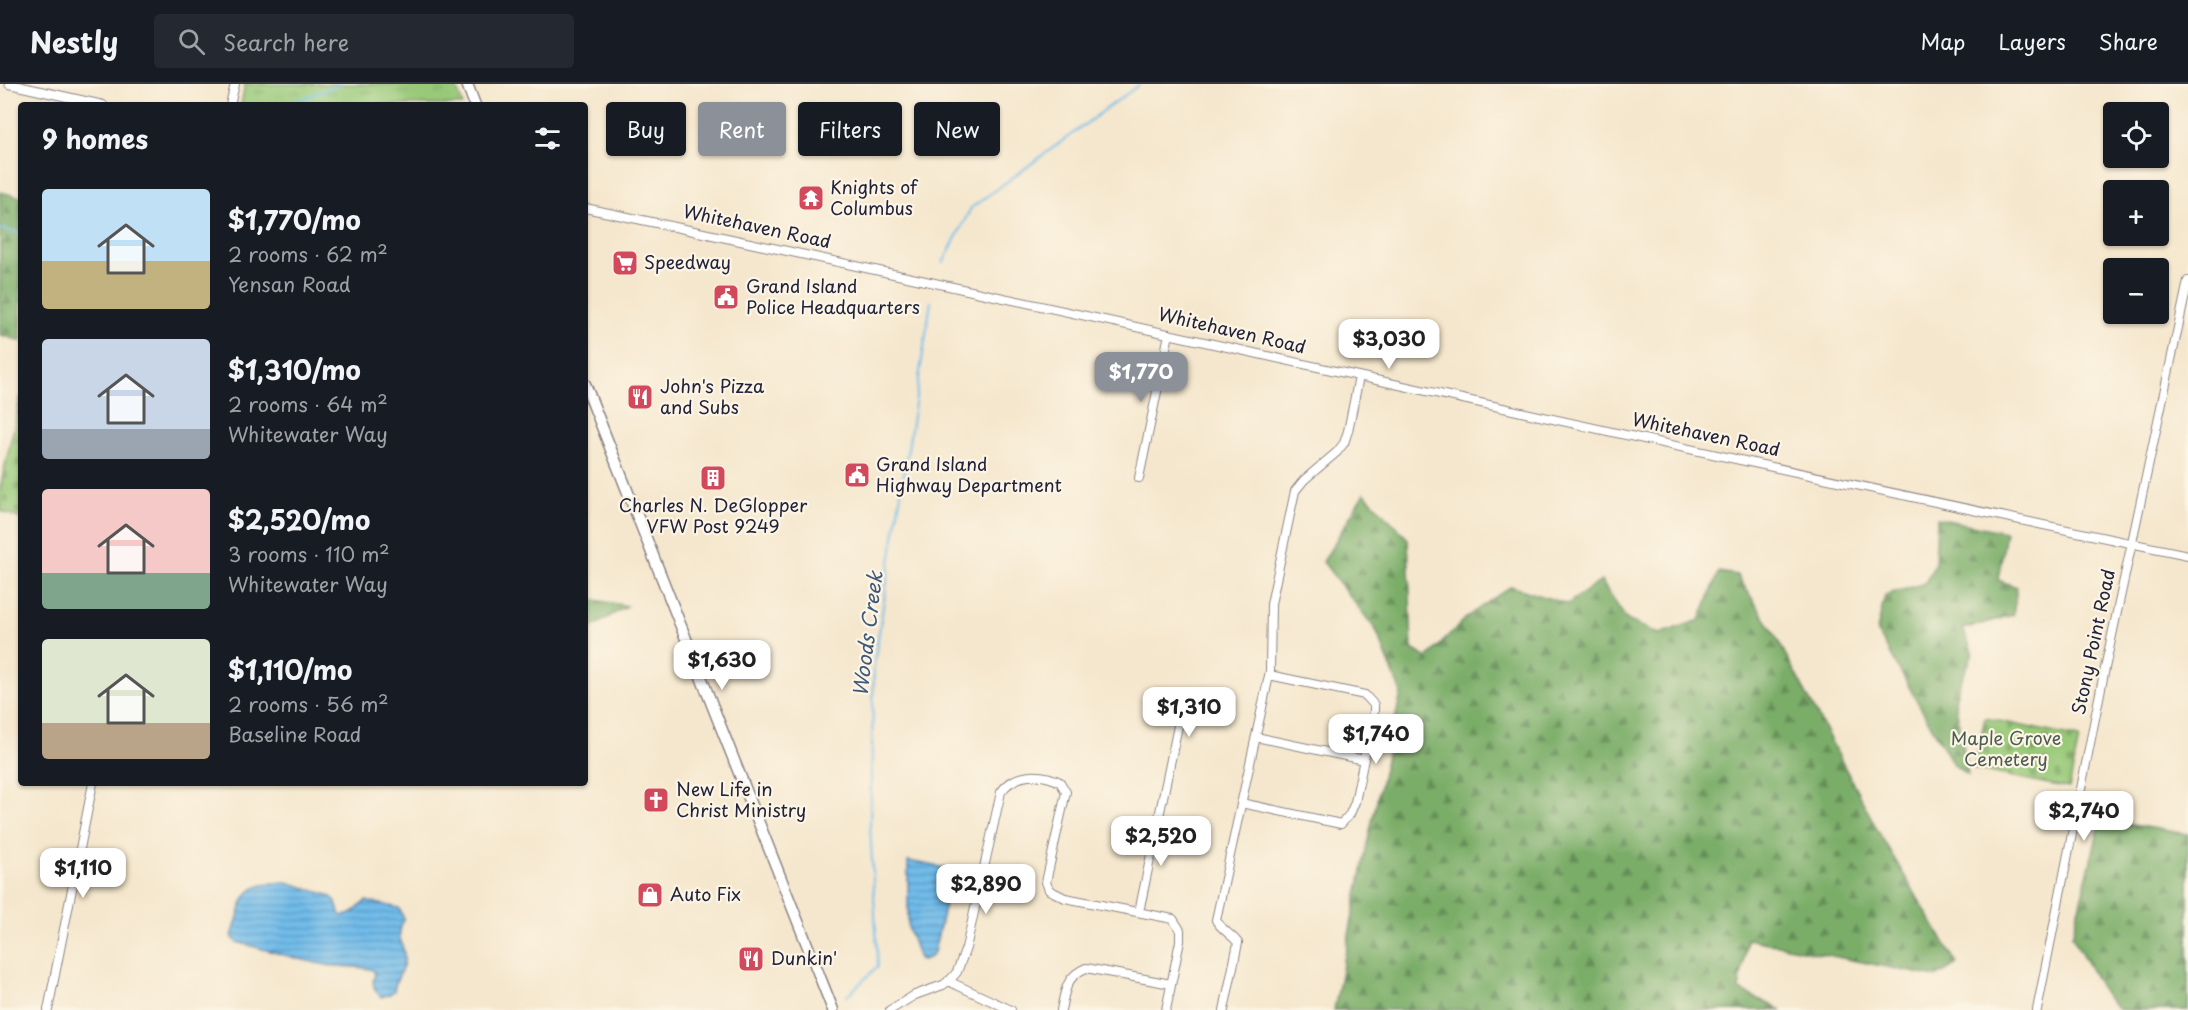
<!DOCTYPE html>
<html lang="en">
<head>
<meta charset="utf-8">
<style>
	body { margin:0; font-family:"Playpen Sans",sans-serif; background:#242831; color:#f1f3f6; height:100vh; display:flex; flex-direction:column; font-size:22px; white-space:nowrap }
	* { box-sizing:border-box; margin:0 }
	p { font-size:20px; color:#9ea1a6 }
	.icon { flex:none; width:33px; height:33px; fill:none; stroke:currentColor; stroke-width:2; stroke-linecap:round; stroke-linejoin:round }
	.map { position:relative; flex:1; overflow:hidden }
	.details { position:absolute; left:18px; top:18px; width:570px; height:684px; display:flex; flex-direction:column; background:#171b24; border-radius:6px; box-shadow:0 2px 4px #0004 }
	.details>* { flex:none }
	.guide { position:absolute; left:606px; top:18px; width:570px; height:54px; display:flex; gap:12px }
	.controls { position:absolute; left:2103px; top:18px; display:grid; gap:12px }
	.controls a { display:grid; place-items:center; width:66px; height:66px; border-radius:6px; background:#171b24; box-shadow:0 2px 4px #0004; font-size:30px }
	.price { position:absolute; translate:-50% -51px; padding:0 14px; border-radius:12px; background:#fff; color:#222; font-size:20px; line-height:39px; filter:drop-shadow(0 2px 3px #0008) }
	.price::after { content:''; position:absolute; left:50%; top:36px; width:18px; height:14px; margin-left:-9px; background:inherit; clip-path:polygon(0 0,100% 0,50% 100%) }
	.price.current { background:#8c9099; color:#fff }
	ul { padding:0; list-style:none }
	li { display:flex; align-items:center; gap:18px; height:150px; padding:0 24px }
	li span { display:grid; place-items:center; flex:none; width:168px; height:120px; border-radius:6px; color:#555 }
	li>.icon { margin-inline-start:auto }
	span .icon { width:72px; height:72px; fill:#fffc; stroke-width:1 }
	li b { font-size:26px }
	h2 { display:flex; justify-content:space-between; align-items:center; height:72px; padding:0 24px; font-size:26px }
	.tag { padding:0 21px; border-radius:6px; background:#171b24; box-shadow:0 2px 4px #0004; font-size:21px; line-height:54px }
	.tag.current { background:#8c9099; color:#fff }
	header { display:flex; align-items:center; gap:36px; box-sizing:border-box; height:84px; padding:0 30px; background:#171b24; border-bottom:2px solid #363941 }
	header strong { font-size:28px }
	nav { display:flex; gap:33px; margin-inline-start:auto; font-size:21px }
	.search { width:420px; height:54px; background:#242831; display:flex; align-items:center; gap:15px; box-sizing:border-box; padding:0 21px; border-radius:6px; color:#9ea1a6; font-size:22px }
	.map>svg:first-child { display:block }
	.grass { fill:url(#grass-tufts); stroke:#5d765a; stroke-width:1.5 }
	.forest { fill:url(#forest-firs); stroke:#4e6852; stroke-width:1.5 }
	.cemetery { fill:url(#cemetery-stones); stroke:#5d765a; stroke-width:1.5 }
	.water { fill:url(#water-rules); stroke:#4a6f92; stroke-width:1.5 }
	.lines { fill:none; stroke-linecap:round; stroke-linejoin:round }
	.stream { stroke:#71bcea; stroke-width:2 }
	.minor-casing { stroke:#8c8484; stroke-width:10 }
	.major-casing { stroke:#8c8484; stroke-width:13 }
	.minor { stroke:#fff; stroke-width:8 }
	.major { stroke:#fff; stroke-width:10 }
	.labels { text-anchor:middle; stroke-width:4.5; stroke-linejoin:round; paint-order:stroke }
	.poi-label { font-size:18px; fill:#22223b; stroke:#fcf5e5; text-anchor:start }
	.street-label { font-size:18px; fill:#22223b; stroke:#fcf5e5 }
	.park-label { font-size:18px; fill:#4b5c50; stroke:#fcf5e5 }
	.water-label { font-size:20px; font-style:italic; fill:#3e5878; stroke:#fcf5e5 }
</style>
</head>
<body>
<header>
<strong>Nestly</strong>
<div class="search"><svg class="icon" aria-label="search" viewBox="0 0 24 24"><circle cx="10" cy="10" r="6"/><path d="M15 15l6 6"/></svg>Search here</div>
<nav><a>Map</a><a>Layers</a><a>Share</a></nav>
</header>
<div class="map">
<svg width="2188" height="926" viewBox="0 0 2188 926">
	<defs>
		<pattern id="grass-tufts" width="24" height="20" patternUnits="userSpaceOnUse" patternTransform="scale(1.5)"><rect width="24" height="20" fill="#98c978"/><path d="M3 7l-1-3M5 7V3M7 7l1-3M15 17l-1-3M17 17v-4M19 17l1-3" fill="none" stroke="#83ac69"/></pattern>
		<pattern id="forest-firs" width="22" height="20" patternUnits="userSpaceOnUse" patternTransform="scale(1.5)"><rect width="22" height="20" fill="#7aad68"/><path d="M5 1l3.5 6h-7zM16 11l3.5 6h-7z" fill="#648c57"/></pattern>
		<pattern id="cemetery-stones" width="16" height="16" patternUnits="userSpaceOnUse" patternTransform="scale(1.5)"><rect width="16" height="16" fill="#98c978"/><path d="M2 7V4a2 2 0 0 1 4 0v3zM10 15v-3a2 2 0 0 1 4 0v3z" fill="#83ac69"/></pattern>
		<pattern id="water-rules" width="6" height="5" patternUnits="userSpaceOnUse" patternTransform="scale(1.5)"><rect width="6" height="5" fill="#71bcea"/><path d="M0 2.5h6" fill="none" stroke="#5c98bf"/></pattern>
	</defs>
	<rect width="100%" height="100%" fill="#fcf5e5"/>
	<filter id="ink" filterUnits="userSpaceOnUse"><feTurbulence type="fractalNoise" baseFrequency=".0167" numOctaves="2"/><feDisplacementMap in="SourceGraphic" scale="12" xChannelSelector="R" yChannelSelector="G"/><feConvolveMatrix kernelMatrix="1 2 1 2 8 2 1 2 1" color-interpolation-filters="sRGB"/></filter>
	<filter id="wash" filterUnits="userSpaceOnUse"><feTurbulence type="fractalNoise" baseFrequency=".008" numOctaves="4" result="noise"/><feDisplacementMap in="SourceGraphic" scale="24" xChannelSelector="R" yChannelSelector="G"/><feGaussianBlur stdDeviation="1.35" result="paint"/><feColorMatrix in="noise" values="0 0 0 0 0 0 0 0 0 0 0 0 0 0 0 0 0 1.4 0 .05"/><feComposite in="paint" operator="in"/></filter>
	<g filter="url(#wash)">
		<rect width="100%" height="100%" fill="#f5e7cd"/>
		<path class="grass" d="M 245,0 L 455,0 L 463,21 L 241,21 Z"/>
		<path class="forest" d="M 0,108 L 21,113 L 21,257 L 0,251 Z
			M 1364,409 L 1408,455 L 1412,565 L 1427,574 L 1468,532 L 1511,502 L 1567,520 L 1601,497 L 1627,536 L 1659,550 L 1700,536 L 1719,488 L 1737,491 L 1773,547 L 1882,754 L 1957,880 L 1936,893 L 1747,855 L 1739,906 L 1782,926 L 1334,926 L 1369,751 L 1401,609 L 1376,546 L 1323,478 Z
			M 1937,434 L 2006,448 L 1998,496 L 2017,503 L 2013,531 L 1963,545 L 1973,570 L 1959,601 L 1955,616 L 1968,691 L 1953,680 L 1877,547 L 1885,511 L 1925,499 L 1935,480 Z
			M 585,514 L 627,522 L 585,548 Z
			M 2101,736 L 2188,750 L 2188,926 L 2119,926 L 2104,910 L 2072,852 Z"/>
		<path class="cemetery" d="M 21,312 L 21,435 L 3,428 L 0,424 L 0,404 Z
			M 1985,634 L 2079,654 L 2069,704 L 1974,685 Z"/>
		<path class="water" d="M 908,777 L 953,785 L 934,868 L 931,873 L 923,876 L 919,875 L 908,843 Z
			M 287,798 L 328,811 L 335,816 L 340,831 C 354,834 355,824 366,817 L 399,824 L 404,835 C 393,858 407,859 404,878 C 402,888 395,896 394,907 L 388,911 L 381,913 C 374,906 371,899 375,890 L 373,886 C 364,882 339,883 327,881 C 296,876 266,865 236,858 L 232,852 C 246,813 238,800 287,798 Z"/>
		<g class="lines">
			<path class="stream" d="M 286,21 L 341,0
				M 0,145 L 21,149
				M 943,179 L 971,124 L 1140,0
				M 847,912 L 878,882 L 870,742 L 874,580 L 931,218"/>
		</g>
	</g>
	<g filter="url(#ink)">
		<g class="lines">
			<g class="minor-casing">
				<path id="minor" d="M 9,0 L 103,21
					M 230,21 L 235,0
					M 585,124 C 1120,236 1652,361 2188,471
					M 1139,394 L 1169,250
					M 1256,653 L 1364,676
					M 1241,719 L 1341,740 L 1350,730 L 1355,718 L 1374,627 L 1374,621 L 1365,611 L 1269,591
					M 1139,828 L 1179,637 L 1181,632 L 1190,625 L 1228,631
					M 948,897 L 1011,926
					M 48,926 L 93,699
					M 890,926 L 915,911 L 943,901 L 950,896 L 957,888 L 966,864 L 1001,708 C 1014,689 1041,688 1060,698 L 1066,708 L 1046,798 L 1049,806 L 1065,814 L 1173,835 L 1180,846 L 1180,857 L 1166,926
					M 1061,926 C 1065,907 1066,892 1086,884 L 1171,900
					M 1224,926 L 1238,859 C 1232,850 1221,846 1216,836 L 1270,587 L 1271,520 L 1295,407 L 1304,396 L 1337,368 L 1344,359 L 1348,347 L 1359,293
					M 2037,926 L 2105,584 L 2188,197"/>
			</g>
			<g class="major-casing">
				<path id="major" d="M 467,0 L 475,21
					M 585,300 L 833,926"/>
			</g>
			<use href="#minor" class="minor"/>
			<use href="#major" class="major"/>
		</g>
	</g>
	<defs>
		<g id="temple-square" transform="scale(1.35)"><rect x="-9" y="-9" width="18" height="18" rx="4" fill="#d1495b" stroke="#fcf5e5"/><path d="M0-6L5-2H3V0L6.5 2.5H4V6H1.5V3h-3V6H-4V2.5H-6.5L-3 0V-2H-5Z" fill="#fff"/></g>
		<g id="supermarket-square" transform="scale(1.35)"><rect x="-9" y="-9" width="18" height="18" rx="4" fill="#d1495b" stroke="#fcf5e5"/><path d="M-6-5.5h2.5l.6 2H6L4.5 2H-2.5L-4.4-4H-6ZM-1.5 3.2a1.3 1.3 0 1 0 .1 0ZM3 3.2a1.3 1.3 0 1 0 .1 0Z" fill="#fff"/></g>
		<g id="civic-square" transform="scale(1.35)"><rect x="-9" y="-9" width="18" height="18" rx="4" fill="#d1495b" stroke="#fcf5e5"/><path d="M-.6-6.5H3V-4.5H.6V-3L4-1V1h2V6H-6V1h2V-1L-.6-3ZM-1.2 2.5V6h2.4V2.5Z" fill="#fff"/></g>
		<g id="restaurant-square" transform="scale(1.35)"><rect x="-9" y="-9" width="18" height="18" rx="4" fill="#d1495b" stroke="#fcf5e5"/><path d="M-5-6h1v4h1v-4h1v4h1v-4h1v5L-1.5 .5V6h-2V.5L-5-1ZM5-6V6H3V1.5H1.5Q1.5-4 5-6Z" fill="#fff"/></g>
		<g id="building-square" transform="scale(1.35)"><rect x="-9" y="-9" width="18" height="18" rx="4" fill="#d1495b" stroke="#fcf5e5"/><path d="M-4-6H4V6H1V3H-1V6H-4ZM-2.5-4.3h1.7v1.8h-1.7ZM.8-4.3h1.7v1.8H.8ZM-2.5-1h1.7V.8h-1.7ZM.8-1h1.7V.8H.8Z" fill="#fff"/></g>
		<g id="church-square" transform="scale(1.35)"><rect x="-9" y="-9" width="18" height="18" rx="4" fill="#d1495b" stroke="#fcf5e5"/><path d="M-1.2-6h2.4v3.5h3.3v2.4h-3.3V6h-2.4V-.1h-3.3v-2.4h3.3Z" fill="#fff"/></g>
		<g id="shop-square" transform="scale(1.35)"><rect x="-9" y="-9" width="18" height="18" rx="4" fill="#d1495b" stroke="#fcf5e5"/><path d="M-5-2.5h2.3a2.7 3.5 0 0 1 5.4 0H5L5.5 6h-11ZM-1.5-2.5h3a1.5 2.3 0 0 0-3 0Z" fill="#fff"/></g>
	</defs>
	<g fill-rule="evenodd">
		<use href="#temple-square" x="811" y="114"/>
		<use href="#supermarket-square" x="625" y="179"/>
		<use href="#civic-square" x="726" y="213"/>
		<use href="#restaurant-square" x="640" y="313"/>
		<use href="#civic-square" x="857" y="391"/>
		<use href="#building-square" x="713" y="394"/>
		<use href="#church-square" x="656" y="716"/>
		<use href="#shop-square" x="650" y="811"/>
		<use href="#restaurant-square" x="751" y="875"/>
	</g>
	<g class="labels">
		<g class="poi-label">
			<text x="830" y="110">Knights of<tspan x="830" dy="21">Columbus</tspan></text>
			<text x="644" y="185">Speedway</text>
			<text x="746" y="209">Grand Island<tspan x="746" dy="21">Police Headquarters</tspan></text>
			<text x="660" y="309">John's Pizza<tspan x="660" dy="21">and Subs</tspan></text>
			<text x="876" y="387">Grand Island<tspan x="876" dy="21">Highway Department</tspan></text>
			<text x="713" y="428" text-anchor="middle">Charles N. DeGlopper<tspan x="713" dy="21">VFW Post 9249</tspan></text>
			<text x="676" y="712">New Life in<tspan x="676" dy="21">Christ Ministry</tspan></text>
			<text x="670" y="817">Auto Fix</text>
			<text x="771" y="881">Dunkin'</text>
		</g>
		<g class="street-label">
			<text transform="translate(757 143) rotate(12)" y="6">Whitehaven Road</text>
			<text transform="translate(1232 247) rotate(13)" y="6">Whitehaven Road</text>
			<text transform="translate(1706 351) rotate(12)" y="6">Whitehaven Road</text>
			<text transform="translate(2094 558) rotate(-78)" y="6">Stony Point Road</text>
		</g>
		<g class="park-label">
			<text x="2006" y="661">Maple Grove<tspan x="2006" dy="21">Cemetery</tspan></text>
		</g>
		<g class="water-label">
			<text transform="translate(868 550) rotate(-83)" y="7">Woods Creek</text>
		</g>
	</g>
</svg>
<div class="controls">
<a><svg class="icon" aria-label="locate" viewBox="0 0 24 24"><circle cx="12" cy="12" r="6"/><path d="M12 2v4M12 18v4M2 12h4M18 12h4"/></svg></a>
<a>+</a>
<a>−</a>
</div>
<b class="price" style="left:1389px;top:286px">$3,030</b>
<b class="price current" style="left:1141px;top:319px">$1,770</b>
<b class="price" style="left:722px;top:607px">$1,630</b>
<b class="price" style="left:1189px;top:654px">$1,310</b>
<b class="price" style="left:1376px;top:681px">$1,740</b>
<b class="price" style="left:2084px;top:758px">$2,740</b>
<b class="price" style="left:1161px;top:783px">$2,520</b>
<b class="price" style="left:83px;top:815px">$1,110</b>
<b class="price" style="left:986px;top:831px">$2,890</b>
<div class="guide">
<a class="tag">Buy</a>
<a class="tag current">Rent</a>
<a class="tag">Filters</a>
<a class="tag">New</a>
</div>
<section class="details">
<h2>9 homes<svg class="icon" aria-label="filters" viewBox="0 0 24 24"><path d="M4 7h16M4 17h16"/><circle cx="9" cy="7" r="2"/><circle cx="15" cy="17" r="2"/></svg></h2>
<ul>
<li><span style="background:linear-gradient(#bfe0f5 60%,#c2b280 0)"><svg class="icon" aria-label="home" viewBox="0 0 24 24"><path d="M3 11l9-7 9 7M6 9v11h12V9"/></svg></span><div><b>$1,770/mo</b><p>2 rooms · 62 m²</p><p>Yensan Road</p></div></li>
<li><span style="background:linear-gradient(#c9d6e8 75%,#9aa5b1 0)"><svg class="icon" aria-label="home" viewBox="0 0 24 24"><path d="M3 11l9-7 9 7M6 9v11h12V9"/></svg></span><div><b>$1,310/mo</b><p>2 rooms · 64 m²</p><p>Whitewater Way</p></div></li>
<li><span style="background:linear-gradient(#f6c9c9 70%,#7fa58c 0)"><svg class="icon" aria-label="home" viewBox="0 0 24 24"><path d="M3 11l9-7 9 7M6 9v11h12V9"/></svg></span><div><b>$2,520/mo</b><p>3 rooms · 110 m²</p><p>Whitewater Way</p></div></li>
<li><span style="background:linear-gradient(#dfe7d0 70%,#b9a48a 0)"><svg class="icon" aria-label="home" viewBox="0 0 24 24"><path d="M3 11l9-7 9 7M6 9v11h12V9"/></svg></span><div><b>$1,110/mo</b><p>2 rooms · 56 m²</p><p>Baseline Road</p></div></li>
</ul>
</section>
</div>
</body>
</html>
